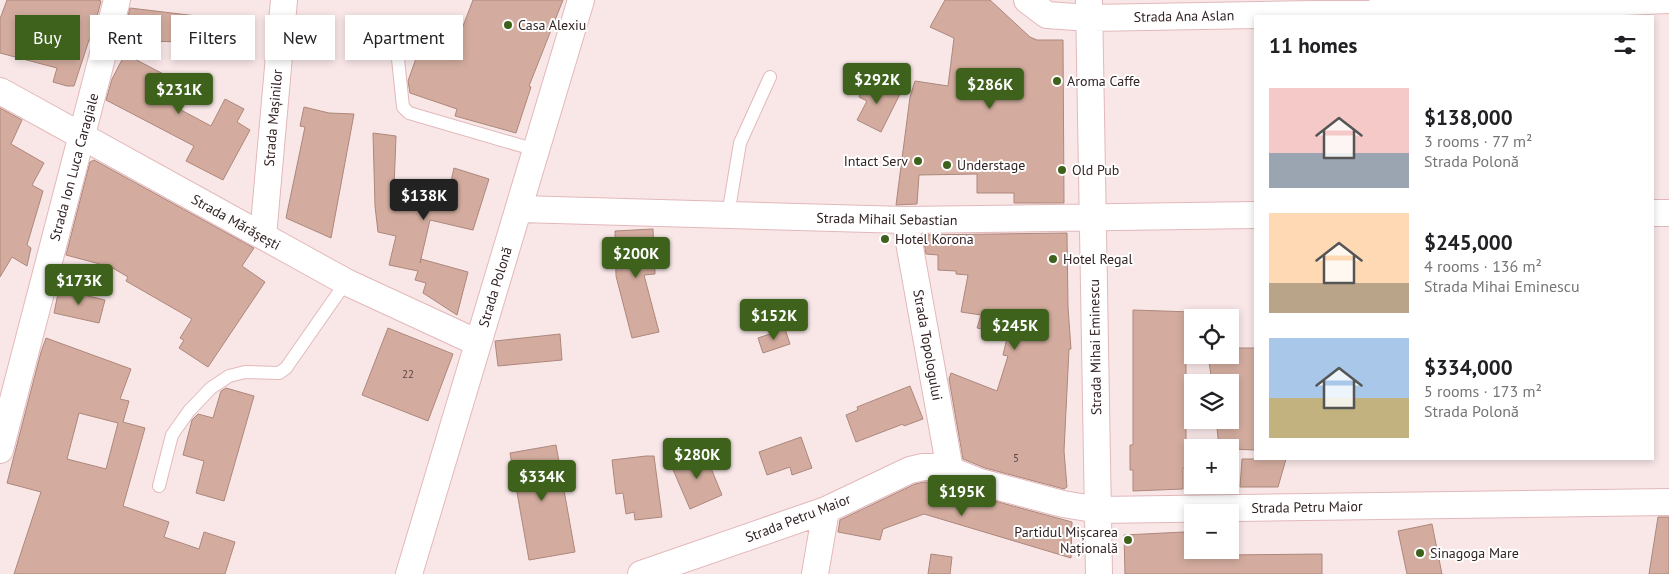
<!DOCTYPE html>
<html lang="en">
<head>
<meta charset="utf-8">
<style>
	body { margin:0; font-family:"PT Sans",sans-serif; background:#f2f2f2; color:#202124; height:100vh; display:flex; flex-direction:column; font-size:19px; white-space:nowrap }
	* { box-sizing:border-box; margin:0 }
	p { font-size:16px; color:#757577 }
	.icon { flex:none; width:28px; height:28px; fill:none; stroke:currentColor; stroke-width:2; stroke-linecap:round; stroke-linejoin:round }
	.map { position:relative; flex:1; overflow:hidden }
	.sheet { position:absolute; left:1254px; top:15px; width:400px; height:445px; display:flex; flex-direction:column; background:#fff; border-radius:0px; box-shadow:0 2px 8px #0003 }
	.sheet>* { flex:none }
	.banner { position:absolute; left:15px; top:15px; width:475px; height:45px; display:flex; gap:10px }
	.tools { position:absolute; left:1184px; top:309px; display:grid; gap:10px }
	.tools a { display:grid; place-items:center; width:55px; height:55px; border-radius:0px; background:#fff; box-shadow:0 2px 8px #0003; font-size:25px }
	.price { position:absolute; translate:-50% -42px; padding:0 11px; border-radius:5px; background:#3e621b; color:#fff; font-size:16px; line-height:32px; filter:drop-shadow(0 1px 2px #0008) }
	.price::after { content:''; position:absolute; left:50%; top:30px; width:15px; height:11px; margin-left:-8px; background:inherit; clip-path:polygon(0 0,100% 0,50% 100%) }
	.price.on { background:#222; color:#fff }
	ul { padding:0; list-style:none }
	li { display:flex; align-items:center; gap:15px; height:125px; padding:0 15px }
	li span { display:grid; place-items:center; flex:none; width:140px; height:100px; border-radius:0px; color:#555 }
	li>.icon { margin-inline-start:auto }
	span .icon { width:60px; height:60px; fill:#fffc; stroke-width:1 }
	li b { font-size:21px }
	h2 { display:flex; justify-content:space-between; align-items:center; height:60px; padding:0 15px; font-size:21px }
	.chip { padding:0 18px; border-radius:0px; background:#fff; box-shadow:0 2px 8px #0003; font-size:18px; line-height:45px }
	.chip.on { background:#3e621b; color:#fff }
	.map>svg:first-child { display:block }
	.building { fill:#d3ac9f; stroke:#ad877b; fill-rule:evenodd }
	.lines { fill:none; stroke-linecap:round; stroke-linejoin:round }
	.lane-casing { stroke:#e3b8ba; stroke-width:14 }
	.street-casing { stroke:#e3b8ba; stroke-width:28 }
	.lane { stroke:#fff; stroke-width:12 }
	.street { stroke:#fff; stroke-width:26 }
	.poi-dot { fill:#3e621b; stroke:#fff; stroke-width:2 }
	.labels { text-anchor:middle; stroke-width:4; stroke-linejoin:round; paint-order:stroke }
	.number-label { font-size:11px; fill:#5b4543 }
	.street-label { font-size:14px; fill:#332324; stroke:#fff }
	.poi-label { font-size:14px; fill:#332324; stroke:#fff; text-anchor:start }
</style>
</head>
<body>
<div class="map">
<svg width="1669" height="574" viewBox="0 0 1669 574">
	<rect width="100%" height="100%" fill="#f9e7e8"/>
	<path class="building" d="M 7,0 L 98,0 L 101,1 L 91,40 L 89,40 L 74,86 L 67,86 L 53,82 L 57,68 L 0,53 L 0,19 Z
		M 473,0 L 563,0 L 529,86 L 531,87 L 516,133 L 455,116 L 457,109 L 410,93 L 408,81 L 419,50 L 450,60 Z
		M 945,0 L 990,0 L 1030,37 L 1037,40 L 1063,40 L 1064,203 L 1014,203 L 1014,193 L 977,193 L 977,174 L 919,175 L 917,204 L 896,205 L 910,97 L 915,81 L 948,86 L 954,38 L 930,27 Z
		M 130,8 L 205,17 L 204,42 L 122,41 Z
		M 125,54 L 192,89 L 181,110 L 211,126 L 225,99 L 244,109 L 237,122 L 250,130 L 223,180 L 186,161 L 194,146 L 106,100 L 112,79 Z
		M 867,78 L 900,94 L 881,132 L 857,120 L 867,101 L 859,97 Z
		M 304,107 L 329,113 L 354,114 L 331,238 L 286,218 L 305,127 L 300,126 Z
		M 0,108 L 22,120 L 11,144 L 44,163 L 32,185 L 43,191 L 27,245 L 31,248 L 27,266 L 12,257 L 0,277 Z
		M 373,133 L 396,136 L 394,188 L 438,195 L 441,183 L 450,186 L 454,168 L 489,179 L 473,230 L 430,220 L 420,263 L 421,259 L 468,272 L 457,315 L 423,293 L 426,283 L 415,280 L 418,271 L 389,265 L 396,236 L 378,232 L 375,206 Z
		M 94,160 L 254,248 L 242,266 L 265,282 L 208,367 L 179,348 L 184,340 L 180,338 L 192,319 L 126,281 L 128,277 L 111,267 L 66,255 L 90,162 Z
		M 653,229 L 655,274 L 644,275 L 659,332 L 632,338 L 616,276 L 615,231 Z
		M 1067,233 L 1068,307 L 1071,349 L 1069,349 L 1064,451 L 1067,487 L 1064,489 L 985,468 L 963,459 L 949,379 L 951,373 L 997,391 L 1008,356 L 1003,355 L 1008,334 L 977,328 L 981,315 L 961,312 L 968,275 L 956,274 L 956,271 L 938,270 L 938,255 L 926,254 L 923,235 Z
		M 59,289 L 105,300 L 99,323 L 54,313 Z
		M 1133,310 L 1192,312 L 1192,329 L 1186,329 L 1186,468 L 1183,468 L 1183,489 L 1133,491 L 1133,470 L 1130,470 L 1130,445 L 1133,445 Z
		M 388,328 L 453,354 L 428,421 L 362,395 Z
		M 785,329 L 790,344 L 763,353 L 758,338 Z
		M 560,334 L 562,360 L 498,366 L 495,341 Z
		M 46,338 L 131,369 L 120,399 L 129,401 L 123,422 L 145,428 L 123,506 L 169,522 L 164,537 L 199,549 L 204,532 L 235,542 L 225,574 L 14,574 L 41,492 L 7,483 L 41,352 ZM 79,413 L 118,423 L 106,469 L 67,459 Z
		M 1230,348 L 1255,348 L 1255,450 L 1230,449 L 1230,446 L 1219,446 L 1216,420 L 1230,420 L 1230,382 L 1212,382 L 1208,355 L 1230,355 Z
		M 910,386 L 923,419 L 904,426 L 903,424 L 856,442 L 846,415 L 858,410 L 857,407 Z
		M 226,388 L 254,396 L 224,501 L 196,493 L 204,461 L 183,455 L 192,420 L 198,414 L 213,418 L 221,391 Z
		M 801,437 L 812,468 L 792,475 L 790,467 L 767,475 L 759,452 Z
		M 556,445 L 575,552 L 529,560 L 510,453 Z
		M 704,451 L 722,495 L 690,509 L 671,465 Z
		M 646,456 L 654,456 L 662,517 L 635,520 L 634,512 L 626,514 L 623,493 L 616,494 L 612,460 Z
		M 1242,459 L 1286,459 L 1278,487 L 1240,487 Z
		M 925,482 L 946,484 L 976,496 L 1072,522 L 1071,558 L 924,514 L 883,529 L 880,540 L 838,532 L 840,520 L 915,484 Z
		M 1658,517 L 1669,517 L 1669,574 L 1649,574 Z
		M 1432,524 L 1442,574 L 1407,574 L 1398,531 Z
		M 1184,532 L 1185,539 L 1192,539 L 1192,552 L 1228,551 L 1228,555 L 1322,554 L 1322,574 L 1125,574 L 1124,535 Z
		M 931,554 L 952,557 L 950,574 L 928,574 Z"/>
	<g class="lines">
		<g class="lane-casing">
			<path id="lane" d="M 398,59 L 403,107 L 409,113 L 536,150
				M 728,215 L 740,143 L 770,77
				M 159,486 L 172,435 L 189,411 L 211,388 L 229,376 L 245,372 L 279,373 L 286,368 L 346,282"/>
		</g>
		<g class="street-casing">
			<path id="street" d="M 1027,0 L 1047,15 L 1090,18 L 1370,13 L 1668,0
				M 1089,1 L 1099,574
				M 0,91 L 346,282 L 478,343
				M 520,209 L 905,220 L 1255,215
				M 1652,213 L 1669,213
				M 905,220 L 950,470
				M 263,236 L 284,0
				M 0,450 L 117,0
				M 409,574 L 581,0
				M 641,574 L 826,510 L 910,470 L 923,467 L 936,467 L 950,470 L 980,482 L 1063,504 L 1099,510 L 1669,502
				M 815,574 L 826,510"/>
		</g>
		<use href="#lane" class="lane"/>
		<use href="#street" class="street"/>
	</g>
	<g class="poi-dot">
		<circle cx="508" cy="25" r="5"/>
		<circle cx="1057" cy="81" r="5"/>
		<circle cx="918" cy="161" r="5"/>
		<circle cx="947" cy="165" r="5"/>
		<circle cx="1062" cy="170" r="5"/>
		<circle cx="885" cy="239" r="5"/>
		<circle cx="1053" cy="259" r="5"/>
		<circle cx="1128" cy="540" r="5"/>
		<circle cx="1420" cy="553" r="5"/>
	</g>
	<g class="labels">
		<g class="number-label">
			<text x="408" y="378">22</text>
			<text x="1016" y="462">5</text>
		</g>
		<g class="street-label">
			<text transform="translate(1184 16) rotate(-1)" y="5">Strada Ana Aslan</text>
			<text transform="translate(273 118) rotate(-85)" y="5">Strada Mașinilor</text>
			<text transform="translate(74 167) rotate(-75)" y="5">Strada Ion Luca Caragiale</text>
			<text transform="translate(887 219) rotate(1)" y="5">Strada Mihail Sebastian</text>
			<text transform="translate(236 222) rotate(29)" y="5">Strada Mărășești</text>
			<text transform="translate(495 287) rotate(-73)" y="5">Strada Polonă</text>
			<text transform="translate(928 345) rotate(80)" y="5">Strada Topologului</text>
			<text transform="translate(1095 347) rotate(-91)" y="5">Strada Mihai Eminescu</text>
			<text transform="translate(1307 507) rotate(-1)" y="5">Strada Petru Maior</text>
			<text transform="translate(798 518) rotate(-21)" y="5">Strada Petru Maior</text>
		</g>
		<g class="poi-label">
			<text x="518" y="30">Casa Alexiu</text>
			<text x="1067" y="86">Aroma Caffe</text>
			<text x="908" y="166" text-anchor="end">Intact Serv</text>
			<text x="957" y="170">Understage</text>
			<text x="1072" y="175">Old Pub</text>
			<text x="895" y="244">Hotel Korona</text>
			<text x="1063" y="264">Hotel Regal</text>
			<text x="1118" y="537" text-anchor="end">Partidul Mișcarea<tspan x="1118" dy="16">Națională</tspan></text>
			<text x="1430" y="558">Sinagoga Mare</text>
		</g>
	</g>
</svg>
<div class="tools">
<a><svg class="icon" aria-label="locate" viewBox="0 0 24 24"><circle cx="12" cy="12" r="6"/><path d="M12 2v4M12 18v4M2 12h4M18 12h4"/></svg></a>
<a><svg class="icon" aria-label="layers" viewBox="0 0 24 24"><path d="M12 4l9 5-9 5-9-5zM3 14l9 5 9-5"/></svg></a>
<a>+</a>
<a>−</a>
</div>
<b class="price" style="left:877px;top:105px">$292K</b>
<b class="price" style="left:990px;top:110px">$286K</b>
<b class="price" style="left:179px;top:115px">$231K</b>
<b class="price on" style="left:424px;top:221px">$138K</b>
<b class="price" style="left:636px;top:279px">$200K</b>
<b class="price" style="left:79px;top:306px">$173K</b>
<b class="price" style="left:774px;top:341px">$152K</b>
<b class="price" style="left:1015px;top:351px">$245K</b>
<b class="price" style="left:697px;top:480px">$280K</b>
<b class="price" style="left:542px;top:502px">$334K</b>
<b class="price" style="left:962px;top:517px">$195K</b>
<div class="banner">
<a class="chip on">Buy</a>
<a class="chip">Rent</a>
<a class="chip">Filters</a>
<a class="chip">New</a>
<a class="chip">Apartment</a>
</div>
<section class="sheet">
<h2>11 homes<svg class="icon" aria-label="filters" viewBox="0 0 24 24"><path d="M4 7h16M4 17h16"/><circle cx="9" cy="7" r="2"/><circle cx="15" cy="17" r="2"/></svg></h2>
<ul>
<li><span style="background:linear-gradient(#f6c9c9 65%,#9aa5b1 0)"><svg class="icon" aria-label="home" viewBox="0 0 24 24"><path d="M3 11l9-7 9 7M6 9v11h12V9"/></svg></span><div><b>$138,000</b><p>3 rooms · 77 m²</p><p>Strada Polonă</p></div></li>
<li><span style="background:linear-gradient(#ffd9b3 70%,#b9a48a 0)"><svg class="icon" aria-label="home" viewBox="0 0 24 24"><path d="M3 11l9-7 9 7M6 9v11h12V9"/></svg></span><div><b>$245,000</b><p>4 rooms · 136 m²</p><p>Strada Mihai Eminescu</p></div></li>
<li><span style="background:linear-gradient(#a9c7e8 60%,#c2b280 0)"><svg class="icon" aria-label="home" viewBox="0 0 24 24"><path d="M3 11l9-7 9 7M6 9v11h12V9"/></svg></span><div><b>$334,000</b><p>5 rooms · 173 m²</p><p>Strada Polonă</p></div></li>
</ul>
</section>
</div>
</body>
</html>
